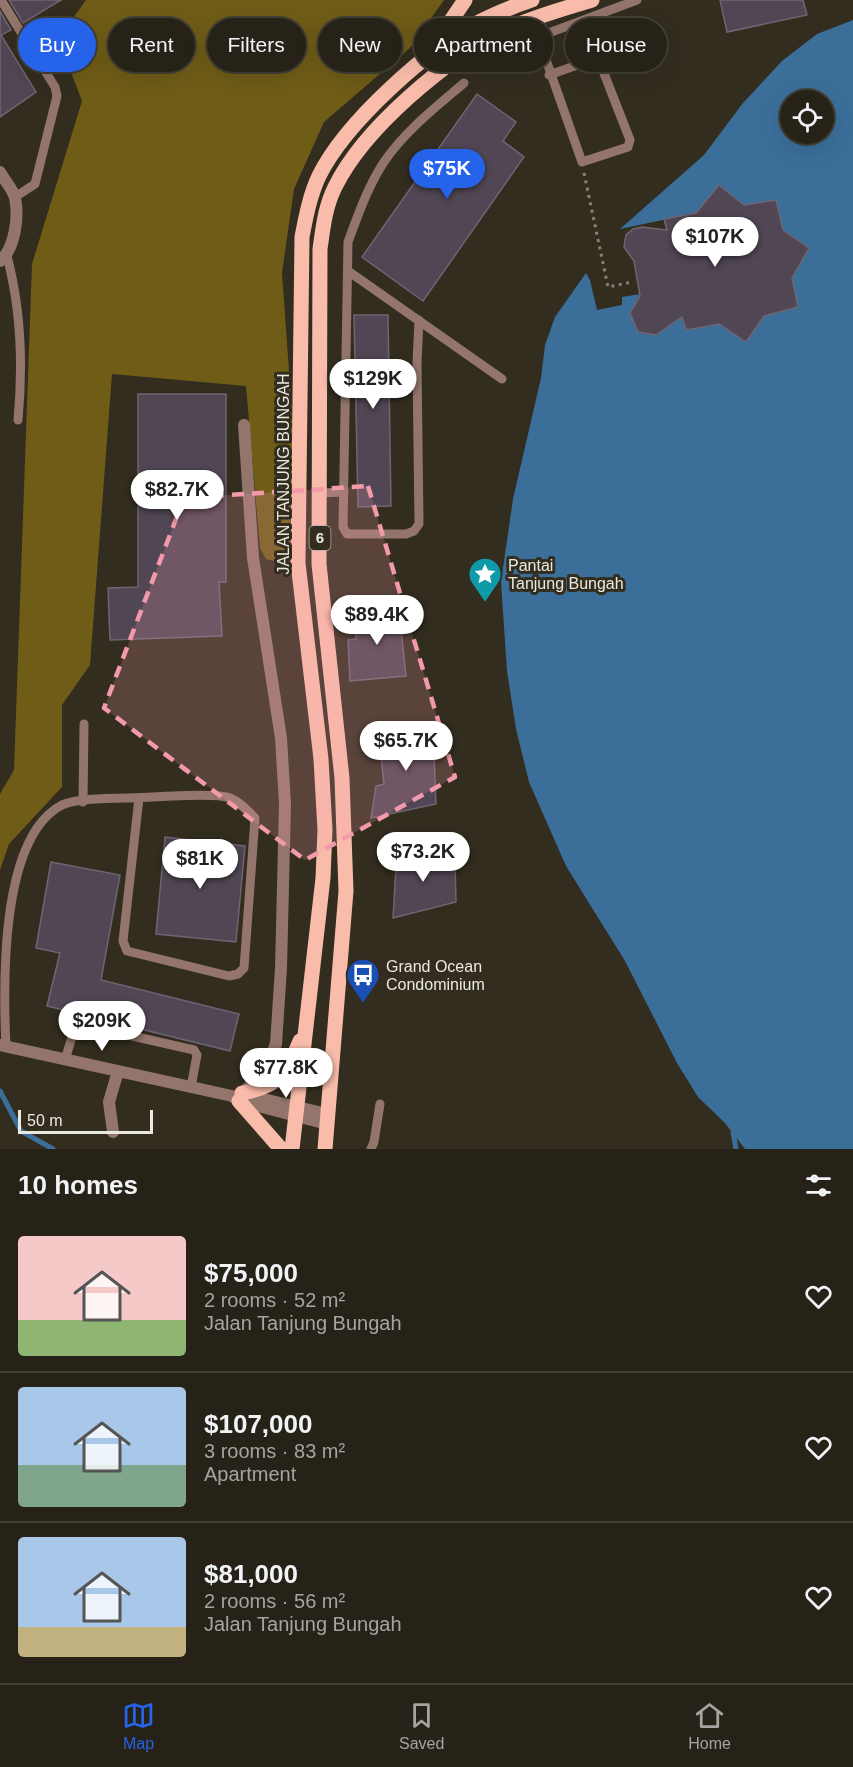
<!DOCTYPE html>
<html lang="en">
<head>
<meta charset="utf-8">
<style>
	body { margin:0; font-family:Helvetica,sans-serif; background:#322f24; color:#f1f3f6; height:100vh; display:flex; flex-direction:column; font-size:22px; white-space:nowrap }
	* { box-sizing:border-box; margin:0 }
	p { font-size:20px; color:#a4a4a1 }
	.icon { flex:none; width:33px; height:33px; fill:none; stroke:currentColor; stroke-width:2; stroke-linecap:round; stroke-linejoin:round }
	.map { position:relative; height:1149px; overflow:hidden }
	.sheet { display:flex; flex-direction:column; background:#262217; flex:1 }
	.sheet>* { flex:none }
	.top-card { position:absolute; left:18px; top:18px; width:818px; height:54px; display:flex; gap:12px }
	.controls { position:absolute; left:780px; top:90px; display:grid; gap:12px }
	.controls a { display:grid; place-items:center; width:54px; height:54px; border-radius:50%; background:#262217; box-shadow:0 6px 24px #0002,0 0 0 2px #423f36; font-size:30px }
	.scale { position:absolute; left:18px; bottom:15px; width:135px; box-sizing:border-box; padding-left:6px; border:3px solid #ebe8df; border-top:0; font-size:16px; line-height:21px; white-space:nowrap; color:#ebe8df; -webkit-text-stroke:4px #322d1f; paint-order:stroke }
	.price { position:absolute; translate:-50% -51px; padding:0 14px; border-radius:21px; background:#fff; color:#222; font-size:20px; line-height:39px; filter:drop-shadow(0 2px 3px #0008) }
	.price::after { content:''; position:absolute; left:50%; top:36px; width:18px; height:14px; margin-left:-9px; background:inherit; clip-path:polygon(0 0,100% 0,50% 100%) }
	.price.on { background:#2563eb; color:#fff }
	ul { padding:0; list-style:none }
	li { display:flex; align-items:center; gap:18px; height:150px; padding:0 18px }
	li+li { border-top:2px solid #423f36 }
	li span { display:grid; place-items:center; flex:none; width:168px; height:120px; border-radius:6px; color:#555 }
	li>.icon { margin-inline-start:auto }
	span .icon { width:72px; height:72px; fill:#fffc; stroke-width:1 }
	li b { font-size:26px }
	h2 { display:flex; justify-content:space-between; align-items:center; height:72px; padding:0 18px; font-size:26px }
	.tag { padding:0 21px; border-radius:27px; background:#262217; box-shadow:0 6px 24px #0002,0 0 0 2px #423f36; font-size:21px; line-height:54px }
	.tag.on { background:#2563eb; color:#fff }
	.tabs { display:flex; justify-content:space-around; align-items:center; height:84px; border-top:2px solid #423f36; background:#262217; font-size:16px; color:#a4a4a1 }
	.tabs a { display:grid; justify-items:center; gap:3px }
	.tabs .on { color:#2563eb }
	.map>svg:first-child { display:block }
	.forest { fill:#6f5c17 }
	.water { fill:#3b6f9a; fill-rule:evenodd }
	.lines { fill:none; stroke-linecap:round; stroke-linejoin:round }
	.stream { stroke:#3b6f9a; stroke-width:5 }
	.building { fill:#514754; stroke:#6f6572; stroke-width:1.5 }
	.path { stroke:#868276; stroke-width:3; stroke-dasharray:3 4.5; stroke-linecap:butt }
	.service { stroke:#93756c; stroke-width:9 }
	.minor { stroke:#93756c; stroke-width:12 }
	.primary { stroke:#f9bcab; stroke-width:15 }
	.marked { fill:#f39aaa; fill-opacity:0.2; stroke:#f39aaa; stroke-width:4.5; stroke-dasharray:12 8; stroke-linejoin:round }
	.labels { text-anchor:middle; stroke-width:6; stroke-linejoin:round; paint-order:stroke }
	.shield { fill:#322d1f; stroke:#b4b0a5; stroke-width:1.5 }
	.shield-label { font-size:15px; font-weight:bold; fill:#ebe8df }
	.street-label { font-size:16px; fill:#ebe8df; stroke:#322d1f }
	.poi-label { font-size:16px; fill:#ebe8df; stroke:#322d1f; text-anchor:start }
</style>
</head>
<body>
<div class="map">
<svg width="853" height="1149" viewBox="0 0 853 1149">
	<rect width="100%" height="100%" fill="#322d1f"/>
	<path class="forest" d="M 86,0 L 444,0 L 410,48 L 324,122 L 294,189 L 282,273 L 294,440 L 293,554 C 286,563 276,562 266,559 L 260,548 L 246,386 L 112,374 L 90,665 L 62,705 L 62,787 L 9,844 L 0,870 L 0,794 L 14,770 L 32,264 L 82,101 L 58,39 Z"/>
	<path class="water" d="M 853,20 L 853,1149 L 745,1149 L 725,1123 L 698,1097 L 677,1063 L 625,961 L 566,866 L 529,782 L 516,729 L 507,671 L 501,582 L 513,499 L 541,378 L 545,345 L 555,317 L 586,273 L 590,280 L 597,310 L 622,305 L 622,297 L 640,294 L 630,313 L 638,332 C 657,339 666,328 681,316 L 686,330 L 719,324 L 746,342 L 764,316 L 797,307 L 792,278 L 809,248 L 783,230 L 776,200 L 744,205 L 719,185 L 696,213 L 620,229 L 704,155 L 743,103 L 782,61 L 817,34 ZM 790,100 L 824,100 L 824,134 L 790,134 Z"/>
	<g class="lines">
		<path class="stream" d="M 0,1091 L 21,1131 L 53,1149
			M 733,1132 L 736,1149"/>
	</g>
	<path class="building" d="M 9,0 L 61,0 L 23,23 Z
		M 720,0 L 803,0 L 807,15 L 727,32 Z
		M 0,11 L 11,30 L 1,35 L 36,92 L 0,117 Z
		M 477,94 L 516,122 L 503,141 L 524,157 L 423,301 L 362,257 Z
		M 719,185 L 744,205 L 776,200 L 783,230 L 809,248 L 792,278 L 798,307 L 764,316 L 746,342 L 719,324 L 686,330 L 682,317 L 656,335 L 638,332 L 630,313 L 640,296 L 634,261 L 624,247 L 626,235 L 633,229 L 642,227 L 667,230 L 664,219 L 696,213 Z
		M 354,315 L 388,315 L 391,506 L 358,507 Z
		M 138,394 L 226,394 L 226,582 L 219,582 L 222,636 L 110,640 L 108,588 L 138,587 Z
		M 399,610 L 406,676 L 350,681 L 348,640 L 356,639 L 354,612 Z
		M 433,729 L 436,804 L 371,818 L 376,786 L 384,784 L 378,731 Z
		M 165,837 L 245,846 L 236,942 L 156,934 Z
		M 397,850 L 455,859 L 456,902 L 393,918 Z
		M 51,862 L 120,875 L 101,980 L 239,1014 L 230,1051 L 47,1006 L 60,953 L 36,948 Z"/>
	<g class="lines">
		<path class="path" d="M 584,173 L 608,287 L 632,282"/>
		<path class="service" d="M 1,0 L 55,87 L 57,96 L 35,184 L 15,197
			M 543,15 L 537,30 L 538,37 L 582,162 L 628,147 L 630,140 L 598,58
			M 538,37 L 637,0
			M 549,75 L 657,37
			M 7,256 C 21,309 23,366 18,420
			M 348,271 L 502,379
			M 419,320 L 417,363 L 419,524 L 414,531 L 406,534 L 347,534 L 343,527 L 348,242 C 358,215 368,186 384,162 C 405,131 436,107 464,83
			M 321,493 L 344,492
			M 83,802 L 84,724
			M 6,1047 C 3,983 0,837 62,805 C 83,796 128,799 152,797 C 169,796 217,793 230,798 C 240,802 247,810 255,818 L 244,968 L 238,974 L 229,976 L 127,951 L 123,941 L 139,798
			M 65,1060 L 75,1027 L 84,1025 L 194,1050 L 197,1055 L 191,1087
			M 371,1149 L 374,1142 L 380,1104"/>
		<path class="minor" d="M 0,172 C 4,180 13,189 15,198 C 19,216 15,249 0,261
			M 244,425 L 253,558 L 281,738 L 285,804 L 281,968 L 276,1044 L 264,1071 L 244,1092
			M 0,1045 L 232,1096 L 239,1101 L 327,1124
			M 241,1094 L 327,1114
			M 113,1132 L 109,1102 L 118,1071"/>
		<path class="primary" d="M 433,47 L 465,0
			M 242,1093 C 279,1086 286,1075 300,1041
			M 239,1101 L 281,1149
			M 292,1149 L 323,878 L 325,830 L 321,759 L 298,563 L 302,237 C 306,216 310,195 319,176 C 345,123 428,48 481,21 C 497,13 514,6 532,0
			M 325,1149 L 346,891 L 342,778 L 319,564 L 320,249 C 323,228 325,207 335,187 C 364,128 446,59 505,30 C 533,17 563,9 592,0"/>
	</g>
	<path class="marked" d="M 368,486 L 455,777 L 305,860 L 104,708 L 184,498 Z"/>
	<defs>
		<g id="sight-pin" transform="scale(1.725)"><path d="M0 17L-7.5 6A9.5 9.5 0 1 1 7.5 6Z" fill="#0f9aa8" stroke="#322d1f"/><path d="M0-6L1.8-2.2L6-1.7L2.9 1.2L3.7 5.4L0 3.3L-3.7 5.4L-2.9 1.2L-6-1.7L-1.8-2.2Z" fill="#fff"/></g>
		<g id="bus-pin" transform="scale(1.725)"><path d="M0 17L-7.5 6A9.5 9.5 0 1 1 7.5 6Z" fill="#1a4fb4" stroke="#322d1f"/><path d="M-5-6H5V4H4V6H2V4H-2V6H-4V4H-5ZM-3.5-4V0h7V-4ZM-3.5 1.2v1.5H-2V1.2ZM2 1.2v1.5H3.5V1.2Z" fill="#fff"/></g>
	</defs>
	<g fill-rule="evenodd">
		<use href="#sight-pin" x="485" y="574"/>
		<use href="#bus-pin" x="363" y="975"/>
	</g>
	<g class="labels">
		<rect class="shield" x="309.5" y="526" width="21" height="24" rx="4.5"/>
		<g class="shield-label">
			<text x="320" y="543">6</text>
		</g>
		<g class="street-label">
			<text transform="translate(283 474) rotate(-90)" y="6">JALAN TANJUNG BUNGAH</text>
		</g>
		<g class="poi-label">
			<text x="508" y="571">Pantai<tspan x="508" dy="18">Tanjung Bungah</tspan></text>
			<text x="386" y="972">Grand Ocean<tspan x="386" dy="18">Condominium</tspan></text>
		</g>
	</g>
</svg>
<div class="controls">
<a><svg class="icon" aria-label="locate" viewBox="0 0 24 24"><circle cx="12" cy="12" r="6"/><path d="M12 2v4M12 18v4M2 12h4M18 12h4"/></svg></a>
</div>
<div class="scale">50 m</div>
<b class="price on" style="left:447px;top:200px">$75K</b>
<b class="price" style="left:715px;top:268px">$107K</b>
<b class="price" style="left:373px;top:410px">$129K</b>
<b class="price" style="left:177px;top:521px">$82.7K</b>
<b class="price" style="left:377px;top:646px">$89.4K</b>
<b class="price" style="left:406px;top:772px">$65.7K</b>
<b class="price" style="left:423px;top:883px">$73.2K</b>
<b class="price" style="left:200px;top:890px">$81K</b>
<b class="price" style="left:102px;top:1052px">$209K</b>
<b class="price" style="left:286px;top:1099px">$77.8K</b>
<div class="top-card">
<a class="tag on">Buy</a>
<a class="tag">Rent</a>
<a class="tag">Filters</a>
<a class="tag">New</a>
<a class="tag">Apartment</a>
<a class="tag">House</a>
</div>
</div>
<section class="sheet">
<h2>10 homes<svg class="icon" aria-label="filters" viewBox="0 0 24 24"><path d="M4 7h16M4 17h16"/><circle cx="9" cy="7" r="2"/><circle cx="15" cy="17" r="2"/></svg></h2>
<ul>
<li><span style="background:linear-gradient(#f6c9c9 70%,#8fb573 0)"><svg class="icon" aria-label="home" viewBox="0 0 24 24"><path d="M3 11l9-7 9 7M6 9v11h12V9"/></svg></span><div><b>$75,000</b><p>2 rooms · 52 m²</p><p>Jalan Tanjung Bungah</p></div><svg class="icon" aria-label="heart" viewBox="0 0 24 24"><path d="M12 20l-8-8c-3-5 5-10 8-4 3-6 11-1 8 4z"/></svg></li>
<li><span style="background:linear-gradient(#a9c7e8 65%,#7fa58c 0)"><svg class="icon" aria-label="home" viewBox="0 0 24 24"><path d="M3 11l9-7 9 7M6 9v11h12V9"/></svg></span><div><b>$107,000</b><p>3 rooms · 83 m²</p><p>Apartment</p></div><svg class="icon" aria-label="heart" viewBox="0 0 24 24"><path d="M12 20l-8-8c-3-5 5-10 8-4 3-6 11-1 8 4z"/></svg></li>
<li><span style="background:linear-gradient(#a9c7e8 75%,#c2b280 0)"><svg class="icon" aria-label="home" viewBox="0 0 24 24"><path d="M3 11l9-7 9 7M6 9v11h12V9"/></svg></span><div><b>$81,000</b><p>2 rooms · 56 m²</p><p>Jalan Tanjung Bungah</p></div><svg class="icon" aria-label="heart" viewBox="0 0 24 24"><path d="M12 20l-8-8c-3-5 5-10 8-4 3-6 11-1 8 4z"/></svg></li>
</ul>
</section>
<nav class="tabs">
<a class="on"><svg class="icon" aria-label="map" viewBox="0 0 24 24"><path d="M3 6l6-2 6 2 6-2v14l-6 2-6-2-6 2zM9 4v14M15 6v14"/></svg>Map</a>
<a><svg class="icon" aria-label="saved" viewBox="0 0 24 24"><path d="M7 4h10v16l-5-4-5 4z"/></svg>Saved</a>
<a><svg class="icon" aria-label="home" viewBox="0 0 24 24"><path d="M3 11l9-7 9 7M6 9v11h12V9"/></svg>Home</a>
</nav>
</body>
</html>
